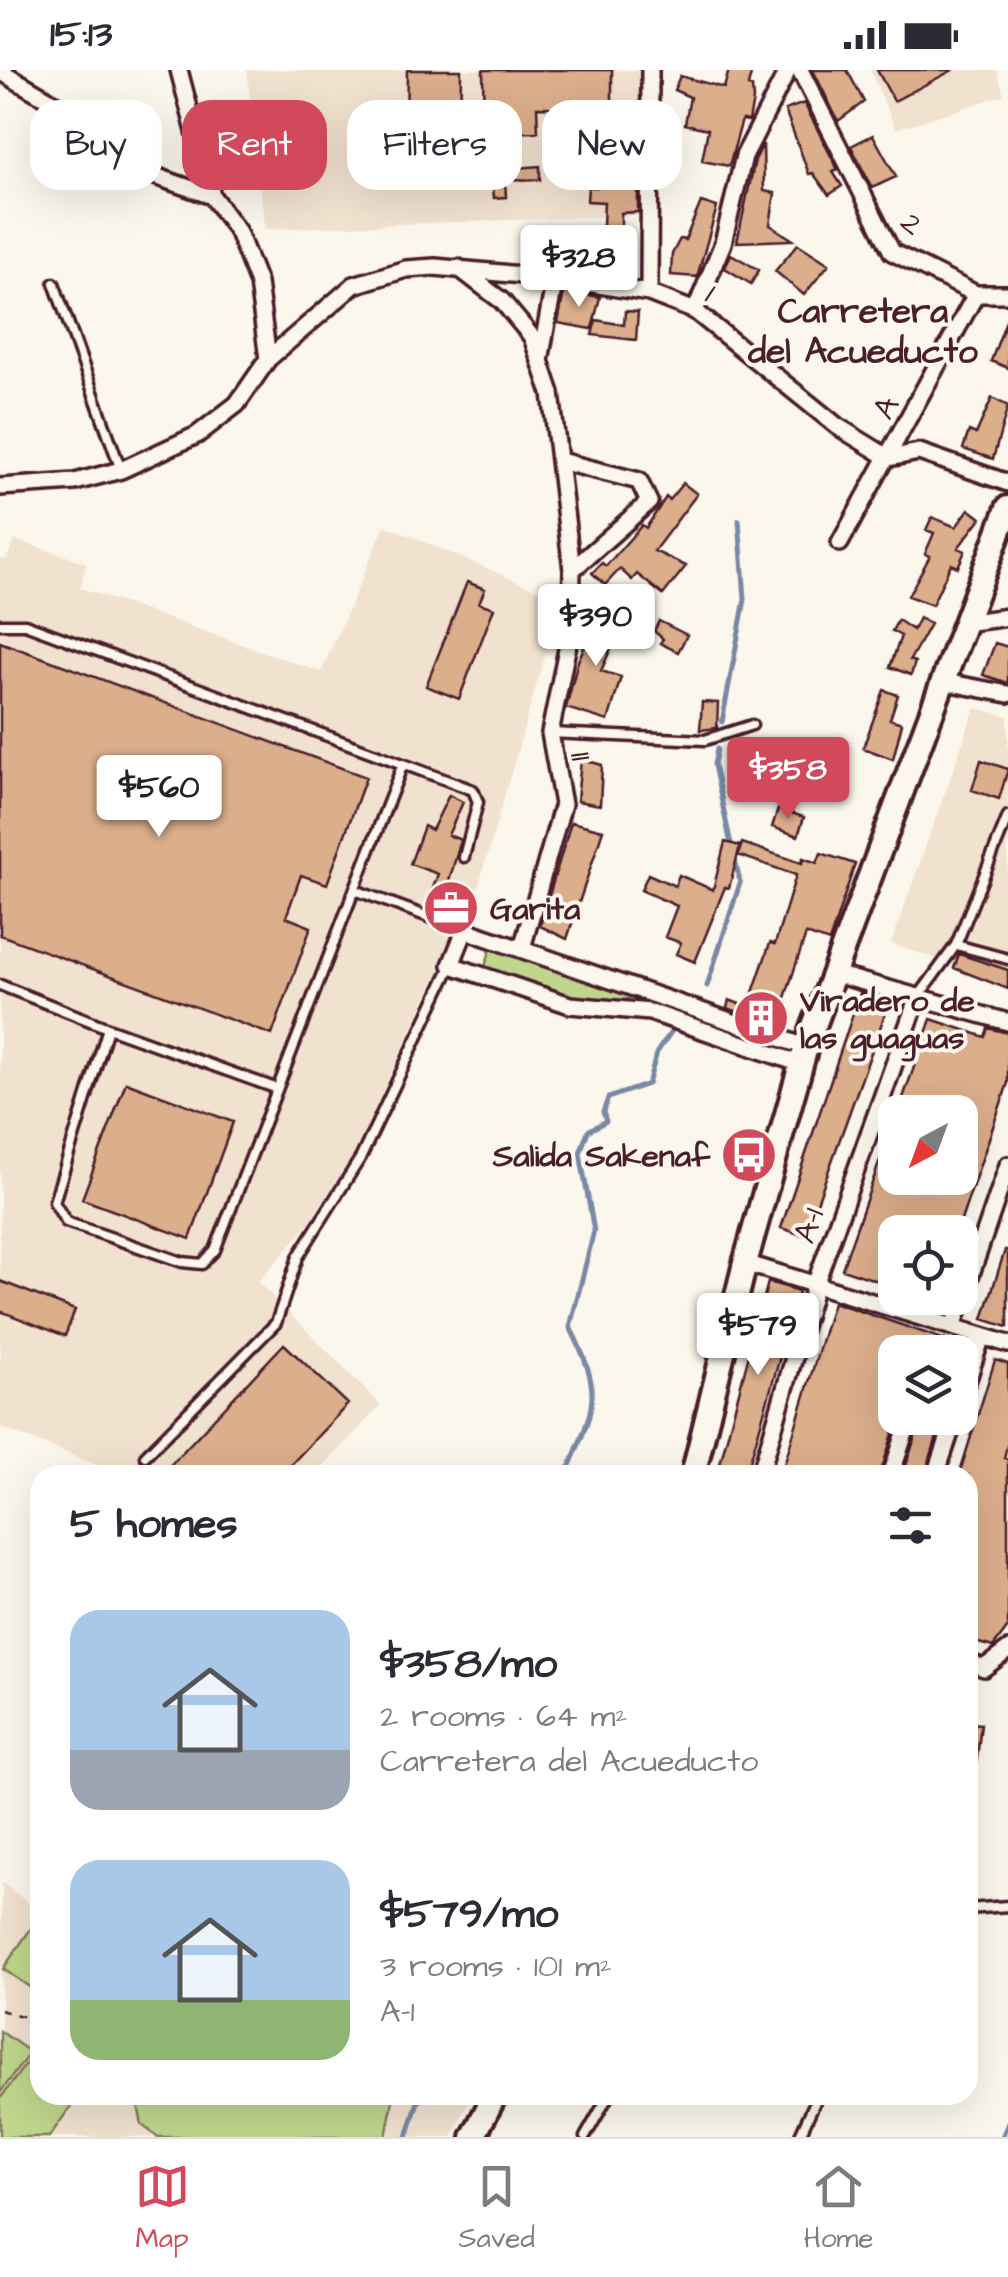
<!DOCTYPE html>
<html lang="en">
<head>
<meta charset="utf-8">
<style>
	body { margin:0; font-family:"Architects Daughter",sans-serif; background:#f2f2f3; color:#2b2b33; height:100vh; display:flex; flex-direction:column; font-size:38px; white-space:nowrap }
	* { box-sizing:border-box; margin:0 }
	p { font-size:32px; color:#7c7c81 }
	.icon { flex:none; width:55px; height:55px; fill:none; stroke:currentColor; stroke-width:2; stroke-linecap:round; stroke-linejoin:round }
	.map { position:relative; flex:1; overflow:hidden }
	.details { position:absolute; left:30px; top:1395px; width:948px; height:640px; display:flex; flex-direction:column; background:#fff; border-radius:30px; box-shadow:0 10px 40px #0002 }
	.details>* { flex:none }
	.guide { position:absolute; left:30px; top:30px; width:950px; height:90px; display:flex; gap:20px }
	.needle { width:65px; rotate:221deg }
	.controls { position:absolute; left:878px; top:1025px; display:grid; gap:20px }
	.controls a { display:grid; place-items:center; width:100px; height:100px; border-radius:20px; background:#fff; box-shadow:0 10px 40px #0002; font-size:50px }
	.price { position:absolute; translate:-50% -85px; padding:0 22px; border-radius:10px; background:#fff; color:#222; font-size:32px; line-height:65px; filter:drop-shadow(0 2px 5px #0008) }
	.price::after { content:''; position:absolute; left:50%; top:60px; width:30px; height:22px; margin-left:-15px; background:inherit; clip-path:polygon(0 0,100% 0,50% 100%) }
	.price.on { background:#d1495b; color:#fff }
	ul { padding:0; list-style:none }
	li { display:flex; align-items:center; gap:30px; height:250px; padding:0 40px }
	li span { display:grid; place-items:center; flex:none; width:280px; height:200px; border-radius:30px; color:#555 }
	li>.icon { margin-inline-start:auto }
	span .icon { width:120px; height:120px; fill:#fffc; stroke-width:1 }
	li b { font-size:42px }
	h2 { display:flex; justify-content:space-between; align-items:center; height:120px; padding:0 40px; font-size:42px }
	.tag { padding:0 35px; border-radius:30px; background:#fff; box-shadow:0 10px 40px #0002; font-size:35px; line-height:90px }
	.tag.on { background:#d1495b; color:#fff }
	.status { display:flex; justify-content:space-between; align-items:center; height:70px; padding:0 50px; background:#fff; direction:ltr }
	.status svg { height:28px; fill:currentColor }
	.tabs { display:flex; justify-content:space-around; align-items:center; height:140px; border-top:2px solid #e1e1e2; background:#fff; font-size:28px; color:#7c7c81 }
	.tabs a { display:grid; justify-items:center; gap:5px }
	.tabs .on { color:#d1495b }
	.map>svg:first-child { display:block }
	.built { fill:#f1e1cf }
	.green { fill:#bfd68c; stroke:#847a5c; stroke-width:2.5 }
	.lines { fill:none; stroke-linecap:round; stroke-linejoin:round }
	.stream { stroke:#7988a5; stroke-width:5 }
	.building { fill:#dbae8c; stroke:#4a1f2b; stroke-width:2.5 }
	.lane-casing { stroke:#4a1f2b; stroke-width:15 }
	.street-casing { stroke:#4a1f2b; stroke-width:22 }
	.secondary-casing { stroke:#4a1f2b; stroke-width:30 }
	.path { stroke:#4a1f2b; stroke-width:2.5; stroke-dasharray:8 8; stroke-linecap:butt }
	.lane { stroke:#fbf7ec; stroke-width:8 }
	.street { stroke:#fbf7ec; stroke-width:15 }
	.secondary { stroke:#fbf7ec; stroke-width:22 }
	.labels { text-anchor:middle; stroke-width:8; stroke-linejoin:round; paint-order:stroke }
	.street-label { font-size:32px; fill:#4a1f2b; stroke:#fbf7ec }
	.poi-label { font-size:32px; font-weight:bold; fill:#4a1f2b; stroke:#fbf7ec; text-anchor:start }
	.neighbourhood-label { font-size:35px; font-weight:bold; fill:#4a1f2b; stroke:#fbf7ec }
</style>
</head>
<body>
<div class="status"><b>15:13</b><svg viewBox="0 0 49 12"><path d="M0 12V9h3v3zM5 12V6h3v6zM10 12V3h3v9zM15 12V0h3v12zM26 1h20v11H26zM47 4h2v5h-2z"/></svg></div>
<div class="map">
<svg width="1008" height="2067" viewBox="0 0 1008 2067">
	<rect width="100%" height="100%" fill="#fbf7ec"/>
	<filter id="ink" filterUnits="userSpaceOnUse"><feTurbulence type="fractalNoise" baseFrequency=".01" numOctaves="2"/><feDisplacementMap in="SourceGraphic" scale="20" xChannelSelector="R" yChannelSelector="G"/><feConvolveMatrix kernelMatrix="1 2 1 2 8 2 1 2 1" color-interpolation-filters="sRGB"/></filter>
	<g filter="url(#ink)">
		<path class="built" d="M 247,0 L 641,0 L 645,145 L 265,159 Z
			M 870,0 L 997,0 L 1004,25 L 896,59 Z
			M 385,455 L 561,530 L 450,914 L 435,909 L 353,1085 L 308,1155 L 258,1212 L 381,1335 L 315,1405 L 110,1405 L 98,1395 L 0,1357 L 0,488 L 6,490 L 15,470 L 87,493 L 80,518 L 321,602 Z
			M 975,638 L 1008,646 L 1008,912 L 891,874 Z
			M 2,1813 L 40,1841 L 40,2025 L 471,2025 L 452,2067 L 0,2067 Z"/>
		<path class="green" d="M 492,874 L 629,923 L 629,928 L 622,933 L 569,927 L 485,897 Z
			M 34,1854 L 40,1858 L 40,1905 L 31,1918 L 3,1899 Z
			M 0,1961 L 30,1982 L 0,2023 Z
			M 33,1984 L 40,1989 L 40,2025 L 79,2025 L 49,2067 L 0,2067 L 0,2029 Z
			M 136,2025 L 394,2025 L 386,2067 L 158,2067 L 142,2055 Z"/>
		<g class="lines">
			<path class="stream" d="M 722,652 L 745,529 L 739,450
				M 717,679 L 714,695 L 732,779
				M 707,916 L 740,813 L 735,789
				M 566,1405 C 594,1337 605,1326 570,1257 L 594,1161 L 580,1083 L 588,1061 L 606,1051 L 603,1042 L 608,1028 L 648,1014 L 657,982 L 671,962
				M 407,2067 L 420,2025
				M 1002,2067 L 1008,2053"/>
		</g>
		<path class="building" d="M 407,0 L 461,0 L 460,64 L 406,63 Z
			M 483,0 L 612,0 L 612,38 L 537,37 L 538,62 L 484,63 Z
			M 729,0 L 752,0 L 748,16 L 752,17 L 753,30 L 749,51 L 742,50 L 729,96 L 702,91 L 708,59 L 685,54 L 690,27 L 674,20 L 680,6 L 724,18 Z
			M 813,0 L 847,0 L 864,32 L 838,51 Z
			M 877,0 L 953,0 L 894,31 Z
			M 804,33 L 838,100 L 833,102 L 842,116 L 829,125 L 813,103 L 809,104 L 785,40 Z
			M 873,65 L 896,107 L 872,118 L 851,76 Z
			M 763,74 L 764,121 L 775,123 L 770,155 L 793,170 L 737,172 L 755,90 Z
			M 638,80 L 638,142 L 621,143 L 621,184 L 617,183 L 614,206 L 601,204 L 604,132 L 587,131 L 588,117 L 597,117 L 593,98 L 629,91 L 628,81 Z
			M 540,96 L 540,110 L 505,109 L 506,127 L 494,128 L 492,109 L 483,109 L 483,101 Z
			M 701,132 L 717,137 L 697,207 L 671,205 L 672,184 L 680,169 L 685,170 Z
			M 798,174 L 829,194 L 804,225 L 775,201 Z
			M 731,184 L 759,200 L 751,214 L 725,198 Z
			M 564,221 L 600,227 L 592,259 L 558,253 Z
			M 625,241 L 638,242 L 636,270 L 592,265 L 596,250 L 624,255 Z
			M 1007,248 L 1008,248 L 1008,298 L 991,291 Z
			M 992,328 L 1008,336 L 993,389 L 963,379 L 969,361 L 976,364 Z
			M 683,413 L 697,424 L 654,481 L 686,496 L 663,525 L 637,504 L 632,510 L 620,499 L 605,515 L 592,503 L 602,493 L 606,496 L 642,455 L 646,458 L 666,427 L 669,430 Z
			M 969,439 L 981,448 L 958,478 L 965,481 L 958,497 L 951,494 L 932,535 L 908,526 L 930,486 L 925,484 L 934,463 L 926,460 L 932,447 L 956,457 Z
			M 467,512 L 485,519 L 479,533 L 494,538 L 459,629 L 426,616 Z
			M 589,533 L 629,561 L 622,573 L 615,569 L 601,601 L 621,607 L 608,651 L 566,638 L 578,591 L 596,551 L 583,544 Z
			M 919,548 L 930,554 L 910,590 L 915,592 L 911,605 L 890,597 L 901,566 L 892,561 L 898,550 L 913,560 Z
			M 659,551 L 687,565 L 678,582 L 660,573 L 663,569 L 654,561 Z
			M 0,572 L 366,707 L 327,814 L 301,805 L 286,847 L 311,857 L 272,965 L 0,865 Z
			M 995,573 L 1008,577 L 1008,613 L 983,605 Z
			M 884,620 L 898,625 L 890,649 L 902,653 L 893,689 L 863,678 Z
			M 702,632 L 718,633 L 717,658 L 700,660 Z
			M 581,689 L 602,695 L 600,735 L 577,731 Z
			M 981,690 L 1008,699 L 999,729 L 972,720 Z
			M 449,725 L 463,732 L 448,765 L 461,770 L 445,825 L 476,836 L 471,850 L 426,838 L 438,804 L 410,794 L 424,756 L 432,760 Z
			M 778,739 L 804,747 L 798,766 L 772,757 Z
			M 571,752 L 603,760 L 567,869 L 540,856 Z
			M 725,772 L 740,776 L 729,818 L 725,817 L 695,892 L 676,884 L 681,873 L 665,867 L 677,836 L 641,820 L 648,804 L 675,816 L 679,805 L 713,820 Z
			M 742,773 L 802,793 L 803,788 L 817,793 L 821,783 L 855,794 L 829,872 L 806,864 L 783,934 L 776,932 L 769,952 L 727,938 L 729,930 L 748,937 L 770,873 L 775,874 L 796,805 L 738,785 Z
			M 959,884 L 1008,900 L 1008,919 L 954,898 Z
			M 860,923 L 889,933 L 805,1166 L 781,1158 Z
			M 931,949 L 985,967 L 988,958 L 1008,963 L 1008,1013 L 957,1162 L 895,1162 L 895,1183 L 884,1213 L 842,1199 L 892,1056 L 895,1108 L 960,1108 L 960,1042 L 898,1042 Z
			M 126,1012 L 233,1052 L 190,1169 L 82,1129 Z
			M 1005,1180 L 1008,1180 L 1008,1257 L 983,1249 Z
			M 0,1211 L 75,1240 L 65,1266 L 0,1241 Z
			M 768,1212 L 799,1221 L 746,1405 L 717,1405 Z
			M 833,1232 L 967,1277 L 965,1282 L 895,1282 L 898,1348 L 880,1405 L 781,1405 Z
			M 284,1274 L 348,1334 L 281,1405 L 161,1405 Z
			M 995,1290 L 1008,1294 L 1008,1372 L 1004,1388 L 1008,1389 L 1008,1557 L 993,1577 L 968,1570 L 975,1538 L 968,1536 L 968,1405 L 959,1405 Z
			M 921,1348 L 943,1348 L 925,1405 L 903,1405 Z
			M 968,1653 L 981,1654 L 976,1697 L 968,1697 Z"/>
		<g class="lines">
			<g class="lane-casing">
				<path id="lane" d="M 54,213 L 121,400
					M 0,554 L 25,554 L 403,694 L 215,1180 L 202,1194 L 182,1192 L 66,1152 L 54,1132 L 108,958 L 0,915
					M 550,663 L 705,670 L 752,655
					M 403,694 L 473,720 L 478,732 L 464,787
					M 355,820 L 464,860
					M 956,875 L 1008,889
					M 918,927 L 956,875 L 1008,746
					M 108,958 L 275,1018
					M 145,1386 L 276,1253 L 298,1187 L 361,1087 L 451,896
					M 968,1839 L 1008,1836
					M 585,2067 L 609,2025
					M 799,2067 L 818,2025"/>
			</g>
			<g class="street-casing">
				<path id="street" d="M 179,0 L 212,126 L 238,162 L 258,213 L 268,289
					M 800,0 L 892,182 L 976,224 L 1008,224
					M 0,1 L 48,29 L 138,100 L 212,126
					M 459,198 L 502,231 L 532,267 L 551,323 L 572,500 L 571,559 L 550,663 L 563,734 L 522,878
					M 649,223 L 650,0
					M 695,241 L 723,173 L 744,86 L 788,0
					M 540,291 L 555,208
					M 560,391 L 639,411 L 649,432 L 572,500
					M 0,417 L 75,412 L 121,400 L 197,365 L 237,334 L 268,289 L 354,215 L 406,199 L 435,197 L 555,208 L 649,223 L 695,241 L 837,356 L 889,388 L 919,382 L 1008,413
					M 840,473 L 976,224
					M 964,553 L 1008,547
					M 940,611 L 1008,624
					M 831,903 L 1008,952
					M 801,994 L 650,942 L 570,935 L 451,895 L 465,860 L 806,977
					M 745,1193 L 1008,1274
					M 953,1257 L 1008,1095
					M 960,1333 L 982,1266
					M 760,1405 L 815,1215 L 918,927
					M 891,1405 L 910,1348
					M 936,1405 L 955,1348
					M 968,1592 L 984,1598 L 1008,1580"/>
			</g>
			<g class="secondary-casing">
				<path id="secondary" d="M 693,1405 L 745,1193 L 806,977 L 1008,438
					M 473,2067 L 495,2025"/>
			</g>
			<path class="path" d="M 0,1940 L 40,1951"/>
			<use href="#lane" class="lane"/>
			<use href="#street" class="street"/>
			<use href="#secondary" class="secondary"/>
		</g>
	</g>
	<defs>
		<g id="office-disc" transform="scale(2.875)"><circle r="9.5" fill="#d1495b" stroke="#fbf7ec"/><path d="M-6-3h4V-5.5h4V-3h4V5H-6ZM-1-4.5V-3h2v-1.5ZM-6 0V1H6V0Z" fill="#fff"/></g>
		<g id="building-disc" transform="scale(2.875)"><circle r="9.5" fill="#d1495b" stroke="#fbf7ec"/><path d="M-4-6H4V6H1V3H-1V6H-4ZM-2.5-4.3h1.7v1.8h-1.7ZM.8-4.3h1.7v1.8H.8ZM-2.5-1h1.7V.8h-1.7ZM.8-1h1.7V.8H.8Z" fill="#fff"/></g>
		<g id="bus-disc" transform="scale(2.875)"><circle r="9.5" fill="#d1495b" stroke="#fbf7ec"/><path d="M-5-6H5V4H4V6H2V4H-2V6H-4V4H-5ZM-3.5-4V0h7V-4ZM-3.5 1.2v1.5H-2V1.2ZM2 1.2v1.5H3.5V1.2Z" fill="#fff"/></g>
	</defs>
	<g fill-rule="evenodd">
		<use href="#office-disc" x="451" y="838"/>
		<use href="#building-disc" x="761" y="948"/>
		<use href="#bus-disc" x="749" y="1085"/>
	</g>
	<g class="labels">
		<g class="street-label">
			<text transform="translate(913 154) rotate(52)" y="11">2</text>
			<text transform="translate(711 222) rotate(32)" y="11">1</text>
			<text transform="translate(885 337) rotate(-62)" y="11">A</text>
			<text transform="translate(582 686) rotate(80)" y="11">11</text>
			<text transform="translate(808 1155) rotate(-70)" y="11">A-1</text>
		</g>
		<g class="poi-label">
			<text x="490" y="849">Garita</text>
			<text x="800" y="941">Viradero de<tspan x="800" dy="37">las guaguas</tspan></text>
			<text x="710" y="1096" text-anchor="end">Salida Sakenaf</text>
		</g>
		<g class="neighbourhood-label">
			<text x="863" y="252">Carretera<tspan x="863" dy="40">del Acueducto</tspan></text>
		</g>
	</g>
</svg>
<div class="controls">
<a><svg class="needle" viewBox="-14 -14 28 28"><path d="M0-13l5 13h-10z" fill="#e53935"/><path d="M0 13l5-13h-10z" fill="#7c7c81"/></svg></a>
<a><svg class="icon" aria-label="locate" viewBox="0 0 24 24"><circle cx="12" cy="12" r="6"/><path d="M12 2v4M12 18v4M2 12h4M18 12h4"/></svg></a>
<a><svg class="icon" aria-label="layers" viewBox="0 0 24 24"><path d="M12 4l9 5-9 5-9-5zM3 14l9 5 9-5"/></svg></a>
</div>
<b class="price" style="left:579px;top:240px">$328</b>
<b class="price" style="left:596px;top:599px">$390</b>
<b class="price on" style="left:788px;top:752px">$358</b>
<b class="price" style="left:159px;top:770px">$560</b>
<b class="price" style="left:758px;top:1308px">$579</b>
<div class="guide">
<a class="tag">Buy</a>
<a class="tag on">Rent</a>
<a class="tag">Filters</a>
<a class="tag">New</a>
</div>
<section class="details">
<h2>5 homes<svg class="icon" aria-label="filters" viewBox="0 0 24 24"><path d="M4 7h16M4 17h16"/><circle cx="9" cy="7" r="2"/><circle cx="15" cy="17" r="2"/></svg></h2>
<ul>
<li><span style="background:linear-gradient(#a9c7e8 70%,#9aa5b1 0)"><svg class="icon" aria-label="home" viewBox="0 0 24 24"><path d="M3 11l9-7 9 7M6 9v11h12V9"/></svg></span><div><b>$358/mo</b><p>2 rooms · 64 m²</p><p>Carretera del Acueducto</p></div></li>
<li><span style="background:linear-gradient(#a9c7e8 70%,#8fb573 0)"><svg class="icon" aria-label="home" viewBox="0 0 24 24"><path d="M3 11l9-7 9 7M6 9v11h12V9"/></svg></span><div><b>$579/mo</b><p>3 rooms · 101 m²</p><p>A-1</p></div></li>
</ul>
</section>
</div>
<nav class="tabs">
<a class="on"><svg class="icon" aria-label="map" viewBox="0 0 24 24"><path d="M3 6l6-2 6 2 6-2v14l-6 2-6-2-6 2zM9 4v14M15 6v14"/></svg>Map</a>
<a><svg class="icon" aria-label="saved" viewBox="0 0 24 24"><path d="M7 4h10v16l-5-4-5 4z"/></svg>Saved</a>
<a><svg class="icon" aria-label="home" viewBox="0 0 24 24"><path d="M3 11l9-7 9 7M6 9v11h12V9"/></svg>Home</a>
</nav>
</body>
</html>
